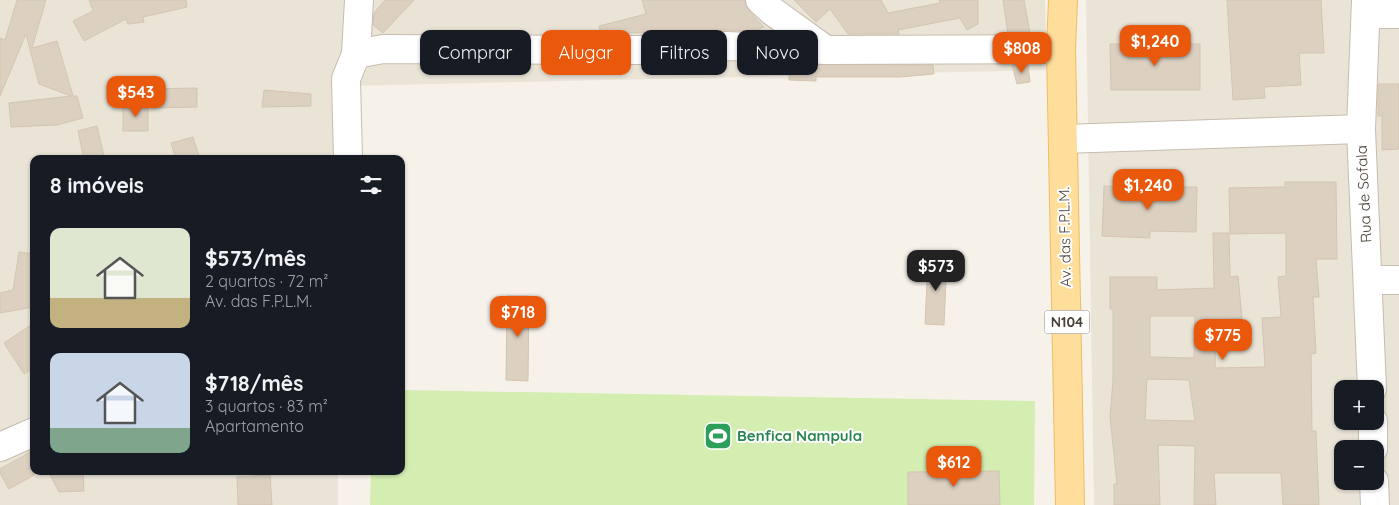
<!DOCTYPE html>
<html lang="pt">
<head>
<meta charset="utf-8">
<style>
	body { margin:0; font-family:Quicksand,sans-serif; background:#242831; color:#f1f3f6; height:100vh; display:flex; flex-direction:column; font-size:19px; white-space:nowrap }
	* { box-sizing:border-box; margin:0 }
	p { font-size:16px; color:#9ea1a6 }
	.icon { flex:none; width:28px; height:28px; fill:none; stroke:currentColor; stroke-width:2; stroke-linecap:round; stroke-linejoin:round }
	.map { position:relative; flex:1; overflow:hidden }
	.details { position:absolute; left:30px; top:155px; width:375px; height:320px; display:flex; flex-direction:column; background:#171b24; border-radius:10px; box-shadow:0 1px 4px #0004 }
	.details>* { flex:none }
	.top-card { position:absolute; left:420px; top:30px; width:475px; height:45px; display:flex; gap:10px }
	.tools { position:absolute; left:1334px; top:380px; display:grid; gap:10px }
	.tools a { display:grid; place-items:center; width:50px; height:50px; border-radius:10px; background:#171b24; box-shadow:0 1px 4px #0004; font-size:25px }
	.price { position:absolute; translate:-50% -42px; padding:0 11px; border-radius:10px; background:#ea580c; color:#fff; font-size:16px; line-height:32px; filter:drop-shadow(0 1px 2px #0008) }
	.price::after { content:''; position:absolute; left:50%; top:30px; width:15px; height:11px; margin-left:-8px; background:inherit; clip-path:polygon(0 0,100% 0,50% 100%) }
	.price.selected { background:#222; color:#fff }
	ul { padding:0; list-style:none }
	li { display:flex; align-items:center; gap:15px; height:125px; padding:0 20px }
	li span { display:grid; place-items:center; flex:none; width:140px; height:100px; border-radius:10px; color:#555 }
	li>.icon { margin-inline-start:auto }
	span .icon { width:60px; height:60px; fill:#fffc; stroke-width:1 }
	li b { font-size:21px }
	h2 { display:flex; justify-content:space-between; align-items:center; height:60px; padding:0 20px; font-size:21px }
	.chip { padding:0 18px; border-radius:10px; background:#171b24; box-shadow:0 1px 4px #0004; font-size:18px; line-height:45px }
	.chip.selected { background:#ea580c; color:#fff }
	.map>svg:first-child { display:block }
	.residential { fill:#eae4d7; fill-rule:evenodd }
	.green { fill:#d4edb0 }
	.building { fill:#dcd0c1; stroke:#d4c5b1; fill-rule:evenodd }
	.lines { fill:none; stroke-linecap:round; stroke-linejoin:round }
	.minor-casing { stroke:#c6bcae; stroke-width:30 }
	.major-casing { stroke:#eebd60; stroke-width:30 }
	.minor { stroke:#fff; stroke-width:28 }
	.major { stroke:#ffdd9a; stroke-width:28 }
	.labels { text-anchor:middle; stroke-width:4; stroke-linejoin:round; paint-order:stroke }
	.shield { fill:#fff; stroke:#817b73; stroke-width:1 }
	.shield-label { font-size:14px; font-weight:bold; fill:#4b4237 }
	.street-label { font-size:15px; fill:#4b4237; stroke:#fff }
	.leisure-label { font-size:15px; font-weight:bold; fill:#27864d; stroke:#fff; text-anchor:start }
</style>
</head>
<body>
<div class="map">
<svg width="1399" height="505" viewBox="0 0 1399 505">
	<rect width="100%" height="100%" fill="#f6f2ea"/>
	<path class="residential" d="M 0,0 L 1045,0 L 1047,70 L 348,86 L 339,159 L 34,159 L 34,471 L 338,471 L 338,505 L 0,505 Z
		M 1086,0 L 1399,0 L 1399,505 L 1094,505 ZM 1342,389 L 1375,389 L 1375,421 L 1342,421 ZM 1342,449 L 1375,449 L 1375,481 L 1342,481 Z"/>
	<path class="green" d="M 401,390 L 1035,401 L 1034,505 L 370,505 L 371,471 L 401,471 Z"/>
	<path class="building" d="M 17,0 L 46,0 L 32,48 L 57,41 L 73,96 L 77,96 L 83,118 L 57,125 L 11,127 L 9,103 L 71,96 L 39,84 L 26,34 L 0,96 L 0,38 L 5,40 Z
		M 89,0 L 186,0 L 187,7 L 143,17 L 144,22 L 128,24 L 126,19 L 84,41 L 73,21 L 93,11 Z
		M 385,0 L 414,0 L 383,33 L 373,25 L 374,13 Z
		M 642,0 L 745,0 L 749,11 L 764,27 L 754,31 L 725,30 L 601,34 L 599,26 L 646,14 Z
		M 794,0 L 881,0 L 888,13 L 940,3 L 939,0 L 978,0 L 978,24 L 967,30 L 960,18 L 898,30 L 899,34 L 848,34 L 830,9 L 816,22 Z
		M 1003,0 L 1024,0 L 1030,33 L 1008,34 Z
		M 1227,0 L 1321,0 L 1324,53 L 1299,53 L 1301,85 L 1264,87 L 1265,98 L 1233,100 Z
		M 1110,44 L 1200,44 L 1200,90 L 1111,90 Z
		M 789,64 L 933,65 L 934,74 L 900,77 L 816,77 L 816,81 L 789,80 Z
		M 1012,65 L 1028,65 L 1030,82 L 1017,84 Z
		M 1378,84 L 1399,84 L 1399,149 L 1382,150 L 1382,116 L 1378,116 Z
		M 197,88 L 197,107 L 153,108 L 147,89 Z
		M 264,90 L 311,94 L 311,106 L 262,107 Z
		M 123,104 L 148,104 L 148,131 L 123,131 Z
		M 97,126 L 104,156 L 84,159 L 78,131 Z
		M 193,137 L 200,159 L 176,159 L 171,143 Z
		M 1285,182 L 1336,182 L 1337,259 L 1316,259 L 1319,297 L 1313,297 L 1316,353 L 1311,354 L 1312,431 L 1316,431 L 1319,505 L 1283,505 L 1281,473 L 1214,473 L 1216,505 L 1194,505 L 1195,446 L 1158,445 L 1160,505 L 1114,505 L 1114,484 L 1117,484 L 1110,416 L 1113,381 L 1113,309 L 1110,309 L 1110,277 L 1157,277 L 1157,290 L 1214,288 L 1213,233 L 1229,233 L 1230,277 L 1238,276 L 1242,318 L 1216,320 L 1215,368 L 1265,367 L 1262,318 L 1281,317 L 1278,277 L 1286,276 L 1286,233 L 1230,234 L 1229,188 L 1285,187 ZM 1150,316 L 1195,316 L 1194,358 L 1150,357 ZM 1147,379 L 1189,380 L 1195,421 L 1145,420 Z
		M 1104,186 L 1166,189 L 1166,187 L 1197,187 L 1196,232 L 1150,231 L 1150,238 L 1102,236 Z
		M 19,252 L 34,254 L 34,307 L 0,313 L 0,293 L 13,290 Z
		M 928,259 L 947,260 L 944,325 L 925,324 Z
		M 507,296 L 529,296 L 528,381 L 506,380 Z
		M 34,323 L 34,368 L 24,374 L 4,343 Z
		M 34,450 L 34,475 L 9,489 L 0,473 L 0,469 Z
		M 48,471 L 83,471 L 84,491 L 59,492 Z
		M 999,471 L 1000,505 L 908,505 L 908,472 Z
		M 270,475 L 272,505 L 238,505 L 237,477 Z"/>
	<g class="lines">
		<g class="minor-casing">
			<path id="minor" d="M 760,0 L 772,11 L 826,50
				M 1366,0 L 1361,129 L 1372,389
				M 1366,14 L 1399,14
				M 356,54 L 383,49 L 640,50 L 726,46 L 826,50 L 1061,49
				M 1063,139 L 1361,129
				M 348,159 L 346,79 L 356,54 L 359,0
				M 1368,280 L 1399,280
				M 1373,421 L 1373,449
				M 0,447 L 34,432
				M 1374,481 L 1375,505"/>
		</g>
		<g class="major-casing">
			<path id="major" d="M 1063,0 L 1061,49 L 1070,505"/>
		</g>
		<use href="#minor" class="minor"/>
		<use href="#major" class="major"/>
	</g>
	<defs>
		<g id="stadium-square" transform="scale(1.4375)"><rect x="-9" y="-9" width="18" height="18" rx="4" fill="#2e9e5b" stroke="#fff"/><path d="M0-5a6.5 5 0 1 0 0 10a6.5 5 0 1 0 0-10ZM-3.5-1.8h7v3.6h-7Z" fill="#fff"/></g>
	</defs>
	<g fill-rule="evenodd">
		<use href="#stadium-square" x="718" y="436"/>
	</g>
	<g class="labels">
		<rect class="shield" x="1044.5" y="310.5" width="45" height="23" rx="4"/>
		<g class="shield-label">
			<text x="1067" y="327">N104</text>
		</g>
		<g class="street-label">
			<text transform="translate(1364 194) rotate(-93)" y="5">Rua de Sofala</text>
			<text transform="translate(1065 237) rotate(-91)" y="5">Av. das F.P.L.M.</text>
		</g>
		<g class="leisure-label">
			<text x="737" y="441">Benfica Nampula</text>
		</g>
	</g>
</svg>
<div class="tools">
<a>+</a>
<a>−</a>
</div>
<b class="price" style="left:1155px;top:67px">$1,240</b>
<b class="price" style="left:1022px;top:74px">$808</b>
<b class="price" style="left:136px;top:118px">$543</b>
<b class="price" style="left:1148px;top:211px">$1,240</b>
<b class="price selected" style="left:936px;top:292px">$573</b>
<b class="price" style="left:518px;top:338px">$718</b>
<b class="price" style="left:1223px;top:361px">$775</b>
<b class="price" style="left:954px;top:488px">$612</b>
<div class="top-card">
<a class="chip">Comprar</a>
<a class="chip selected">Alugar</a>
<a class="chip">Filtros</a>
<a class="chip">Novo</a>
</div>
<section class="details">
<h2>8 imóveis<svg class="icon" aria-label="filters" viewBox="0 0 24 24"><path d="M4 7h16M4 17h16"/><circle cx="9" cy="7" r="2"/><circle cx="15" cy="17" r="2"/></svg></h2>
<ul>
<li><span style="background:linear-gradient(#dfe7d0 70%,#c2b280 0)"><svg class="icon" aria-label="home" viewBox="0 0 24 24"><path d="M3 11l9-7 9 7M6 9v11h12V9"/></svg></span><div><b>$573/mês</b><p>2 quartos · 72 m²</p><p>Av. das F.P.L.M.</p></div></li>
<li><span style="background:linear-gradient(#c9d6e8 75%,#7fa58c 0)"><svg class="icon" aria-label="home" viewBox="0 0 24 24"><path d="M3 11l9-7 9 7M6 9v11h12V9"/></svg></span><div><b>$718/mês</b><p>3 quartos · 83 m²</p><p>Apartamento</p></div></li>
</ul>
</section>
</div>
</body>
</html>
